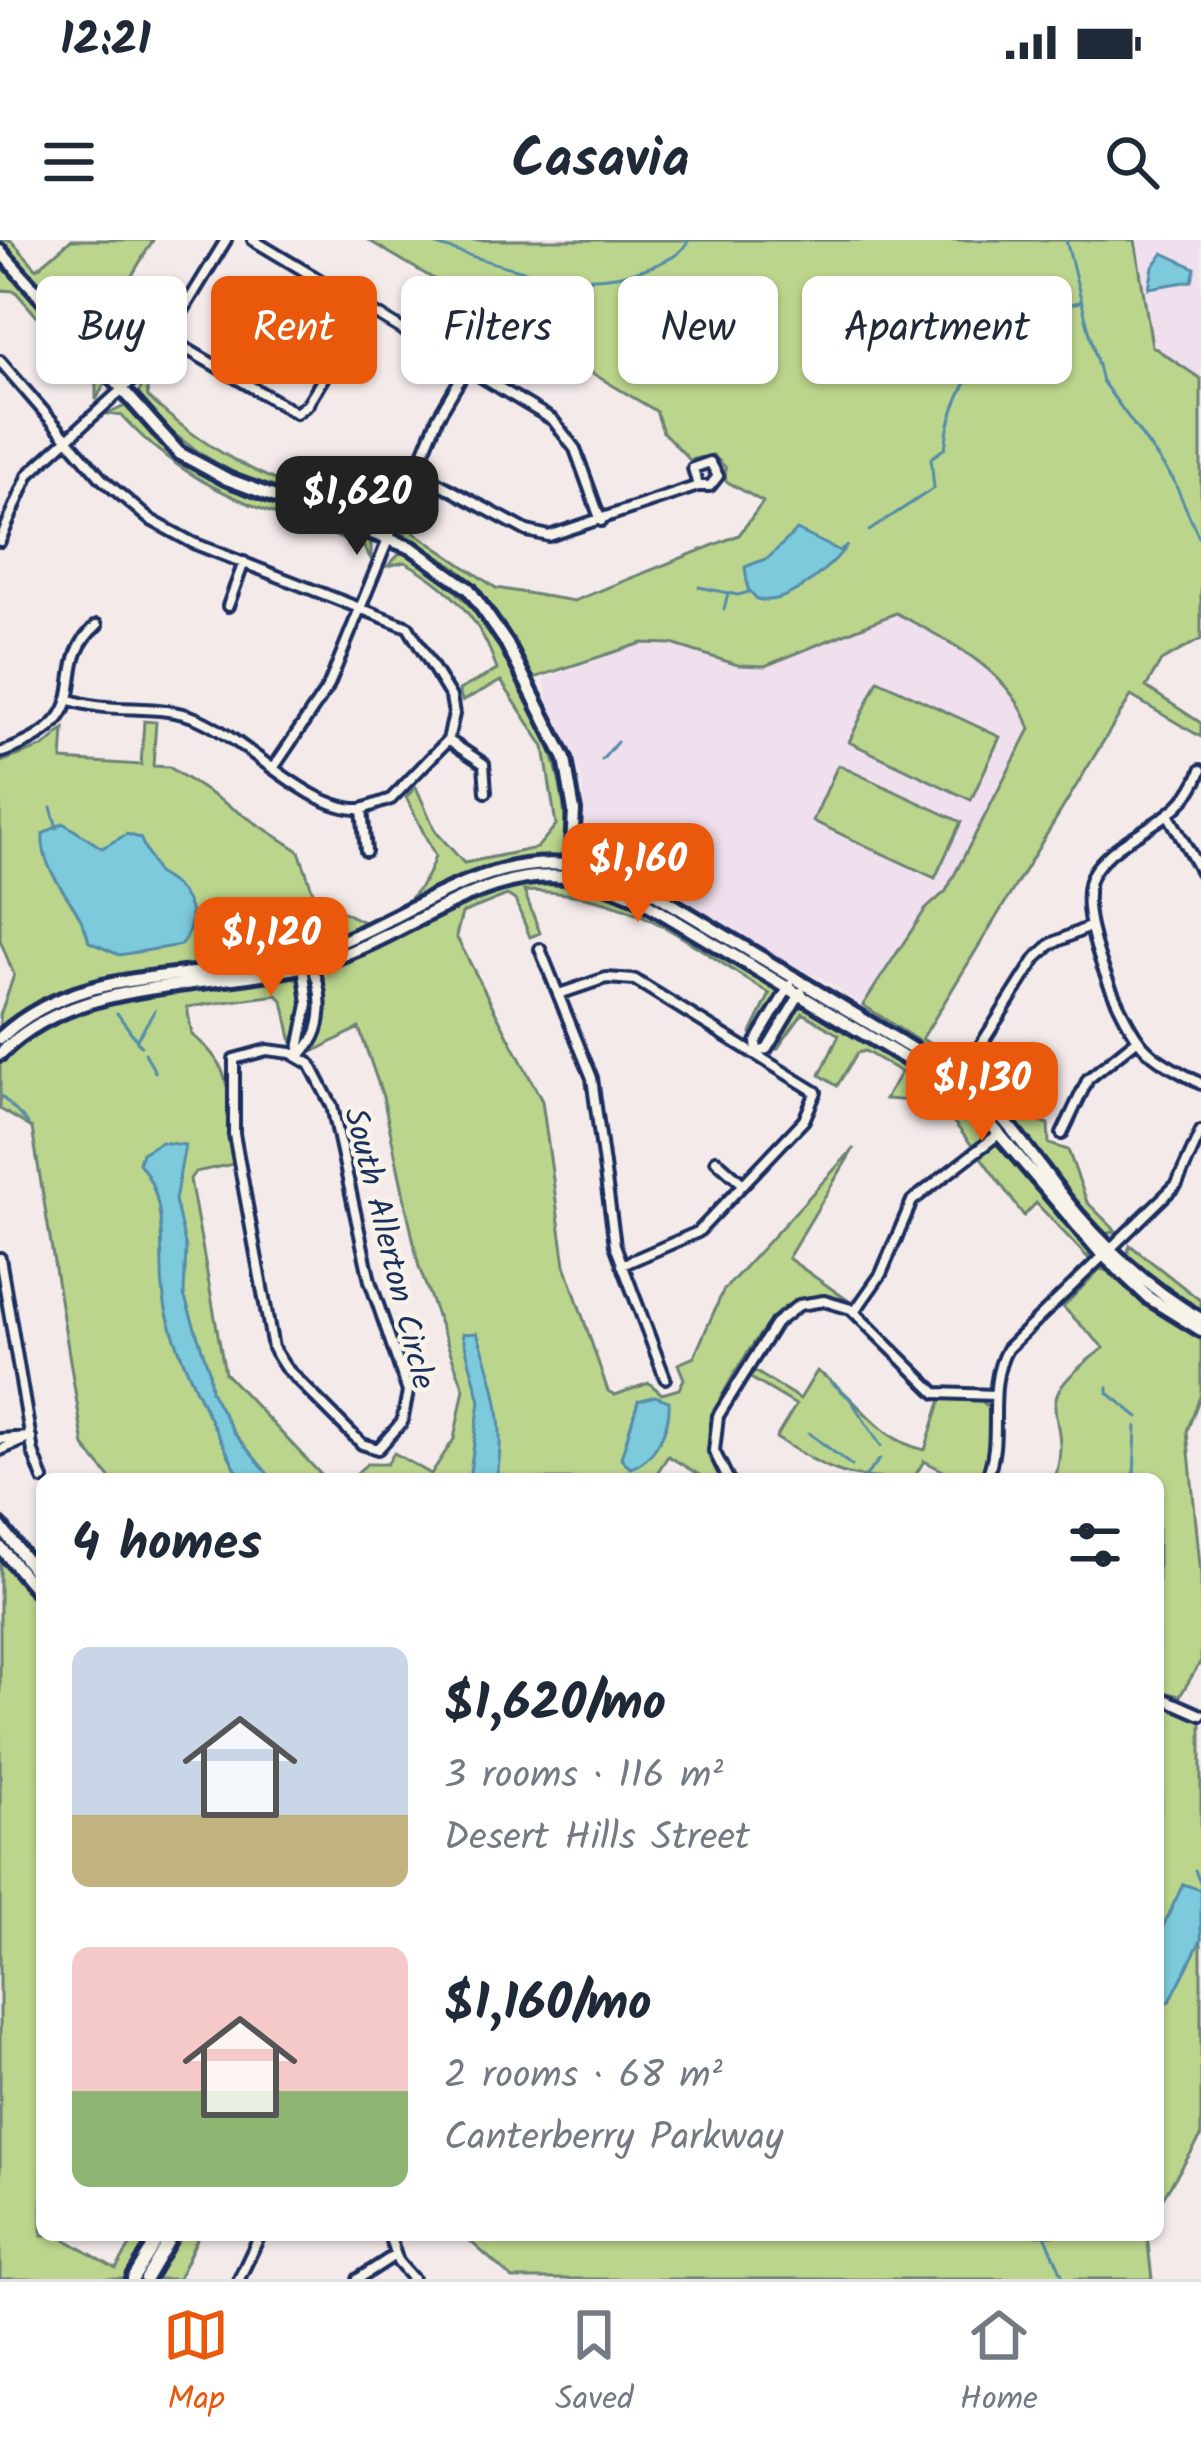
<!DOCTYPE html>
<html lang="en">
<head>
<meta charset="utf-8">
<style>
	body { margin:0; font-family:Kalam,sans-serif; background:#f2f2f3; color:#1f2937; height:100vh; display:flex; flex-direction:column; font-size:45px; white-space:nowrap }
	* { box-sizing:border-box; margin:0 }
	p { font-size:39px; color:#747a83 }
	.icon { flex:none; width:66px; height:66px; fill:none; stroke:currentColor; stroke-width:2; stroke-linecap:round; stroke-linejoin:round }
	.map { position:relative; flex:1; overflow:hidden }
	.sheet { position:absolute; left:36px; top:1233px; width:1128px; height:768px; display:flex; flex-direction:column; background:#fff; border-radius:18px; box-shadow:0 3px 9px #0004 }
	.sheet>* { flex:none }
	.guide { position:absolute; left:36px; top:36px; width:1131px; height:108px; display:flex; gap:24px }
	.price { position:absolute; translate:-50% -102px; padding:0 27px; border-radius:24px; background:#ea580c; color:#fff; font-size:39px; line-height:78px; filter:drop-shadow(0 3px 6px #0008) }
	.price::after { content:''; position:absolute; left:50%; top:72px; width:36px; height:27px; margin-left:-18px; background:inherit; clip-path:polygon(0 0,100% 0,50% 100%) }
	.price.current { background:#222; color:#fff }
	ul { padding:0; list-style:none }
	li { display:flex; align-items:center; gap:36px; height:300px; padding:0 36px }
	li span { display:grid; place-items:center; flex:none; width:336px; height:240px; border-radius:18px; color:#555 }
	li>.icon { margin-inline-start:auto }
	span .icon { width:144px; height:144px; fill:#fffc; stroke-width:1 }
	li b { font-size:51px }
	h2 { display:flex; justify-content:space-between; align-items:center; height:144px; padding:0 36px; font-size:51px }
	.pill { padding:0 42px; border-radius:18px; background:#fff; box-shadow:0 3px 9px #0004; font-size:42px; line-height:108px }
	.pill.current { background:#ea580c; color:#fff }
	.status { display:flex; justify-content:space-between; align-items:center; height:84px; padding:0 60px; background:#fff; direction:ltr }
	.status svg { height:33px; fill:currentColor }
	header { display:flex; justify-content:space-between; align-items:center; height:156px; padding:0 36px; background:#fff; font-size:54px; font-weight:700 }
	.tab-bar { display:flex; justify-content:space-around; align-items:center; height:168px; border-top:3px solid #e0e1e3; background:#fff; font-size:33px; color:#747a83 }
	.tab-bar a { display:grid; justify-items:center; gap:6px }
	.tab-bar .current { color:#ea580c }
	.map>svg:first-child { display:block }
	.built { fill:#f0dfec }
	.green { fill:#bcd58c; stroke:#6c8275; stroke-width:3 }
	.water { fill:#7ccadb; stroke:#558ca9; stroke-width:3 }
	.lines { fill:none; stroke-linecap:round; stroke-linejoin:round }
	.stream { stroke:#558ca9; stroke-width:3 }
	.street-casing { stroke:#1b2f5e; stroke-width:16 }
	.secondary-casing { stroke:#1b2f5e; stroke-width:20 }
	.street { stroke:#f7f3e8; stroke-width:8 }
	.secondary { stroke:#f7f3e8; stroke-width:10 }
	.labels { text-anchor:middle; stroke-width:9; stroke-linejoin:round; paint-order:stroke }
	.street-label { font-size:33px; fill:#1b2f5e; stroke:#f7f3e8 }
</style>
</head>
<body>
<div class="status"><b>12:21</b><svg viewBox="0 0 49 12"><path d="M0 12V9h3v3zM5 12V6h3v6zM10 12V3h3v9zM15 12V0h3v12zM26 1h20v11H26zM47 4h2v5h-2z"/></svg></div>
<header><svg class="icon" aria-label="menu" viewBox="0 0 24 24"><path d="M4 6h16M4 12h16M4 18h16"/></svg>Casavia<svg class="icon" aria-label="search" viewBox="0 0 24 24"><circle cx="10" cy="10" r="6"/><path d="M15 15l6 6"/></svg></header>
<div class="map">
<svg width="1201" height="2039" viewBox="0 0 1201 2039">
	<rect width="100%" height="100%" fill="#f4eaea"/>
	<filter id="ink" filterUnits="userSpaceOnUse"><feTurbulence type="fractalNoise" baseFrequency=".00833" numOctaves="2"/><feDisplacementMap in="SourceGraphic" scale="24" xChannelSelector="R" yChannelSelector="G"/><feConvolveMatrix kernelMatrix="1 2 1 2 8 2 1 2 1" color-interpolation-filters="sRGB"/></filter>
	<g filter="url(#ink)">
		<path class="built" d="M 1135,0 L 1201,0 L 1201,139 L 1152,106 Z
			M 896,373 L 981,423 L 1023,469 L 1030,489 L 946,651 L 925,670 L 863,765 L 822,738 L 785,728 L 588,625 L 582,535 L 553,476 L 544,439 L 642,403 L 672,404 L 738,425 L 765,426 Z"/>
		<path class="green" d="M 0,0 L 11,0 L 37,29 L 71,0 L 153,0 L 127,44 L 130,52 L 174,78 L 169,87 L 124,60 L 116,63 L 99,89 L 130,132 L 117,135 Z
			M 368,0 L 1135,0 L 1152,106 L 1201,139 L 1201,399 L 1161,421 L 1146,447 L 1201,483 L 1201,497 L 1131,456 L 922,799 L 959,821 L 949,821 L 863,765 L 925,670 L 946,651 L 1030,489 C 1011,430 948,401 896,373 L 765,426 L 738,425 L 672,404 L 642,403 L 534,438 C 510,402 496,363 462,333 C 443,316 415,307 400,290 L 404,276 L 415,293 L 496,348 L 574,361 L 739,295 L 763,262 L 726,241 L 725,227 L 713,215 L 690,220 L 663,192 L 656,171 Z
			M 0,20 L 105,143 L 96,160 L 96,145 L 15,51 L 0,50 Z
			M 146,139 L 148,157 C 213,218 287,251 373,273 L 389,284 L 377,287 C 282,252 205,236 136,157 Z
			M 125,166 C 198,247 272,263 371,300 L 371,319 L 363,306 C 267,270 193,254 122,176 L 108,174 Z
			M 401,312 C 495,356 573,509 565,611 L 553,622 L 522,624 C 446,656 369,697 290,716 C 178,742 99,719 0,794 L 0,775 L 14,735 L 0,700 L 0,522 L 45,506 L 64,489 L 62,520 L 141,525 L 144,481 L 156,482 L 153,526 L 169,527 L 299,611 L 315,658 L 366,683 C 403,666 423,656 435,616 L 406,557 L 416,547 L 436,592 L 464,623 L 537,608 L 556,585 L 544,507 L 501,441 L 462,461 L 459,450 L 497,430 C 482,380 450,347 405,322 L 388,326 Z
			M 878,440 L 1000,497 L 971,560 L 849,502 Z
			M 838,525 L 961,582 L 935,638 L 813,581 Z
			M 565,640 C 642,658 706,702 774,743 L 778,759 L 755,796 L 751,793 L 770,754 C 680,699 637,652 524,651 L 540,693 L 530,697 L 515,660 L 507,655 L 462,673 L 456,696 L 542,861 L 565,1025 L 608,1151 L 615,1155 L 649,1143 L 662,1154 L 679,1149 L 684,1139 L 678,1124 L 694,1117 L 723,1051 L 854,908 L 788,1018 L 849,1061 C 826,1054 807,1053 786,1066 C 765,1079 715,1161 710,1185 C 706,1205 710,1223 721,1239 L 706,1239 L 668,1216 L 653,1239 L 350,1239 L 367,1224 L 387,1224 L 394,1213 L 431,1234 L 454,1199 L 464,1149 L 419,1027 L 383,857 L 359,788 L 311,813 L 324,774 L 320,736 L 325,725 C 406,695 477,642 565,640 Z
			M 288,735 L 299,740 L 303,774 L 292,803 L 283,761 L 277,755 L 187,767 L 192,795 C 242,832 224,867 233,924 L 195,932 L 190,939 L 225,1133 L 325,1239 L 111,1239 L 84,1206 L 32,888 L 0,869 L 0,820 L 68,770 L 70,776 L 80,772 L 80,766 Z
			M 811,765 L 955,854 L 988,882 L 987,896 L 973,907 L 939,863 L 885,859 L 901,832 L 865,811 L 857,813 L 837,846 L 820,835 L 839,795 L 803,773 L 777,809 L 773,807 L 795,769 Z
			M 976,833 L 1023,877 L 1048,884 L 1049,904 L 1068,910 L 1087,962 L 1116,991 L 1105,994 C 1057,948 1025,887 975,843 Z
			M 995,905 L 1007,907 L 1091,1009 L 1088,1018 L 1036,963 L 1024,976 L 980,916 Z
			M 1130,1005 L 1201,1061 L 1201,1073 L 1127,1016 Z
			M 1100,1029 C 1117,1031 1178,1083 1201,1096 L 1201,1154 L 1187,1191 L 1201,1335 L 1201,1421 L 1180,1456 L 1158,1451 L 1158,1239 L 1055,1239 C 1076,1166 1018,1170 1104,1108 L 1063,1067 Z
			M 753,1130 L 800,1159 L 817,1131 C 862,1159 873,1198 925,1210 L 941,1159 L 982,1161 L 989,1168 L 991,1208 L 980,1239 L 959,1239 L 924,1221 L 913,1239 C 845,1239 835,1234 776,1198 L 796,1165 L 749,1137 Z
			M 0,1313 L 42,1361 L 42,1995 L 58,1995 L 116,2029 L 137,1995 L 156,1995 L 129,2039 L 0,2039 Z
			M 1158,1463 L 1201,1481 L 1201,1897 L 1158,1965 L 1158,1583 C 1167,1543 1158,1505 1158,1463 Z
			M 177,1995 L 199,1995 L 178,2039 L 150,2039 Z
			M 463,1995 L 1147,1995 L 1152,2039 L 513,2039 Z"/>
		<path class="water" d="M 1163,13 L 1195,28 L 1192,41 L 1149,48 L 1153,27 Z
			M 797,290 L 840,311 L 847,305 C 833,326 785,368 757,359 L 748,349 L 745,327 L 768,318 Z
			M 63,583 L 102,608 L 127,594 L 140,598 L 157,633 C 184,648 204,673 181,705 L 119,715 L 89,702 C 81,662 40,637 43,594 Z
			M 161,902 L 185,905 L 175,960 L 186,1008 L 184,1055 L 209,1130 L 211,1151 L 234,1193 L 272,1239 L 241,1239 C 213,1185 185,1135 168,1077 C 153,1026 175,967 139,923 L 142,913 Z
			M 477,1093 C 495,1141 507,1189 496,1239 L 469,1239 L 480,1161 L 462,1094 Z
			M 655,1156 L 669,1161 C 671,1185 655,1221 630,1228 L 621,1218 L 638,1161 Z
			M 1183,1644 L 1201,1650 L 1201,1700 L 1170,1761 L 1158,1765 L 1158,1697 Z"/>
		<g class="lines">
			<path class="stream" d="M 1066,0 L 1102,141 L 1173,239 L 1201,302
				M 437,5 C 510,28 577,55 653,26 C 670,19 679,16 689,0
				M 869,291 L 934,248 L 931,218 L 945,208 C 953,133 1006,80 1079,62
				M 699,347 L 738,355 L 749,352
				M 724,369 L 728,353
				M 602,520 L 617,502
				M 51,567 L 57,588
				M 117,773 L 141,806
				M 137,799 L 155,770
				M 145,813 L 155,832
				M 2,857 L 28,883
				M 831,1142 L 850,1159 L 881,1206
				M 1108,1147 L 1108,1153 L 1138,1177
				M 809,1193 L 852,1226
				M 626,1238 L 626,1239
				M 863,1239 L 880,1219
				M 1134,1239 L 1136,1186
				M 1158,1387 L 1158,1421
				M 1195,1630 L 1200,1643
				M 1045,1995 L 1064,2039"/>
			<g class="street-casing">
				<path id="street" d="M 253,0 L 553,180 L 575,209 L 601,281
					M 168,98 L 296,173 L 307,165 L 366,67
					M 0,121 L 102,239 L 149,279 L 193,303 L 408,387 L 451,457 L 454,474 L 448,500 L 484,524 L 486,552
					M 416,231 L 527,291 L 549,296 L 698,246 L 710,246 L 718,236 L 710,222 L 693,228 L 698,246
					M 0,301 L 29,234 L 151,123 L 226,0
					M 228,366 L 244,322
					M 68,459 C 110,475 158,462 198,479 C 247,500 309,571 362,569
					M 0,513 C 109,476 44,431 97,385
					M 274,527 L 328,447 L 438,177 L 467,128
					M 1201,530 C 1183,584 1126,588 1095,630 C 1070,664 1116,770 1140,802 C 1154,821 1181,832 1201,844
					M 1169,576 L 1201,632
					M 366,611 L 362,569 L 391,559 L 448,500
					M 540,709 L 592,838 L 615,1005 L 665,1138
					M 559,754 L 606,738 L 635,740 L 816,852
					M 267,810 L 291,813 L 310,824 L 332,866 L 370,1041 L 408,1152 L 402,1182 L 378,1209 L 362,1204 L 285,1127 L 273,1108 L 234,894 L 234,819 Z
					M 757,811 L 756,802 L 790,745
					M 758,812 L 767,809 L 801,752
					M 298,814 L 308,764 L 303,725
					M 299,815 C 328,794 324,748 309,719
					M 960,838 L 1036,718 L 1051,704 L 1089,687
					M 1062,894 L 1088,839 L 1138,799
					M 716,920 L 743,944
					M 0,1018 L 33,1212 L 43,1239
					M 622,1025 L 698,992 L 804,880 L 816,852
					M 855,1071 L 881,1034 L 912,961 L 1000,893
					M 0,1199 L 29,1197
					M 0,1210 L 31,1197
					M 728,1239 L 714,1211 L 718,1176 L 776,1083 L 799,1065 L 824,1061 L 851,1069 L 936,1153 L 995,1155
					M 986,1239 C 1005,1197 984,1151 1007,1109 L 1177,944 L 1201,891
					M 1158,1456 L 1201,1475
					M 389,1995 L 398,2022 L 413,2039
					M 239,2039 L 260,1995
					M 358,2039 L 395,2015"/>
			</g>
			<g class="secondary-casing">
				<path id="secondary" d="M 0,11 L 179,213 L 227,239 L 412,308 L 469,349 L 507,404 L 565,519 L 574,571 L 571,628
					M 0,798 C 83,720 202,745 304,715 C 379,694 450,636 525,626 C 568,620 610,630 649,650 L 960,838 C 1003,871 1030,914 1063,957 C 1099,1003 1149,1050 1201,1079
					M 0,814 C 82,730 220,754 330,719 C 397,698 456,649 525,638 C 565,632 606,641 641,660 L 965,854 L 1099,1011 L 1149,1058 L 1201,1090
					M 0,1286 L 42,1341
					M 0,1307 L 42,1357
					M 133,2039 L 160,1995
					M 146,2039 L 172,1995"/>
			</g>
			<use href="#street" class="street"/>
			<use href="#secondary" class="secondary"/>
		</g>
	</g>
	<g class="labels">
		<g class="street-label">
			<text transform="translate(391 1008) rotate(76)" y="12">South Allerton Circle</text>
		</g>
	</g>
</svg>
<b class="price current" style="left:357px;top:318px">$1,620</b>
<b class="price" style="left:638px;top:685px">$1,160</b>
<b class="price" style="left:271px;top:759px">$1,120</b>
<b class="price" style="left:982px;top:904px">$1,130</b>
<div class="guide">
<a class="pill">Buy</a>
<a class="pill current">Rent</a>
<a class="pill">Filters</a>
<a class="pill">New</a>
<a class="pill">Apartment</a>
</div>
<section class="sheet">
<h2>4 homes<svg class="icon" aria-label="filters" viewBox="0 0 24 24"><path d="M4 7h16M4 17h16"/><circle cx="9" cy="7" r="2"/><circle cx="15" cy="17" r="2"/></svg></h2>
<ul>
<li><span style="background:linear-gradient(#c9d6e8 70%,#c2b280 0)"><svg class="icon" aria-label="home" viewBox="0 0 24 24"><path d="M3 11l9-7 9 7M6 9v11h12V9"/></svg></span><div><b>$1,620/mo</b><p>3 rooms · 116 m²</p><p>Desert Hills Street</p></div></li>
<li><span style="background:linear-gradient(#f6c9c9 60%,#8fb573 0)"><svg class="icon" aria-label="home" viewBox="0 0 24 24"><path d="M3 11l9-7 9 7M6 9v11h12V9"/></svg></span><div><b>$1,160/mo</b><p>2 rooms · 68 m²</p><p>Canterberry Parkway</p></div></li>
</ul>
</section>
</div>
<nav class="tab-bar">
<a class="current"><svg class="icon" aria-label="map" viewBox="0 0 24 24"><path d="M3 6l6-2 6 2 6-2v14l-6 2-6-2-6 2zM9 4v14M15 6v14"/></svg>Map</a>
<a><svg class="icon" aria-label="saved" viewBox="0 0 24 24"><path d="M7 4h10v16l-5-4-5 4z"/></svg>Saved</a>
<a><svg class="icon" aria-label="home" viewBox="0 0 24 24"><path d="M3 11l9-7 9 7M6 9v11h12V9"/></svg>Home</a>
</nav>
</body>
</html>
